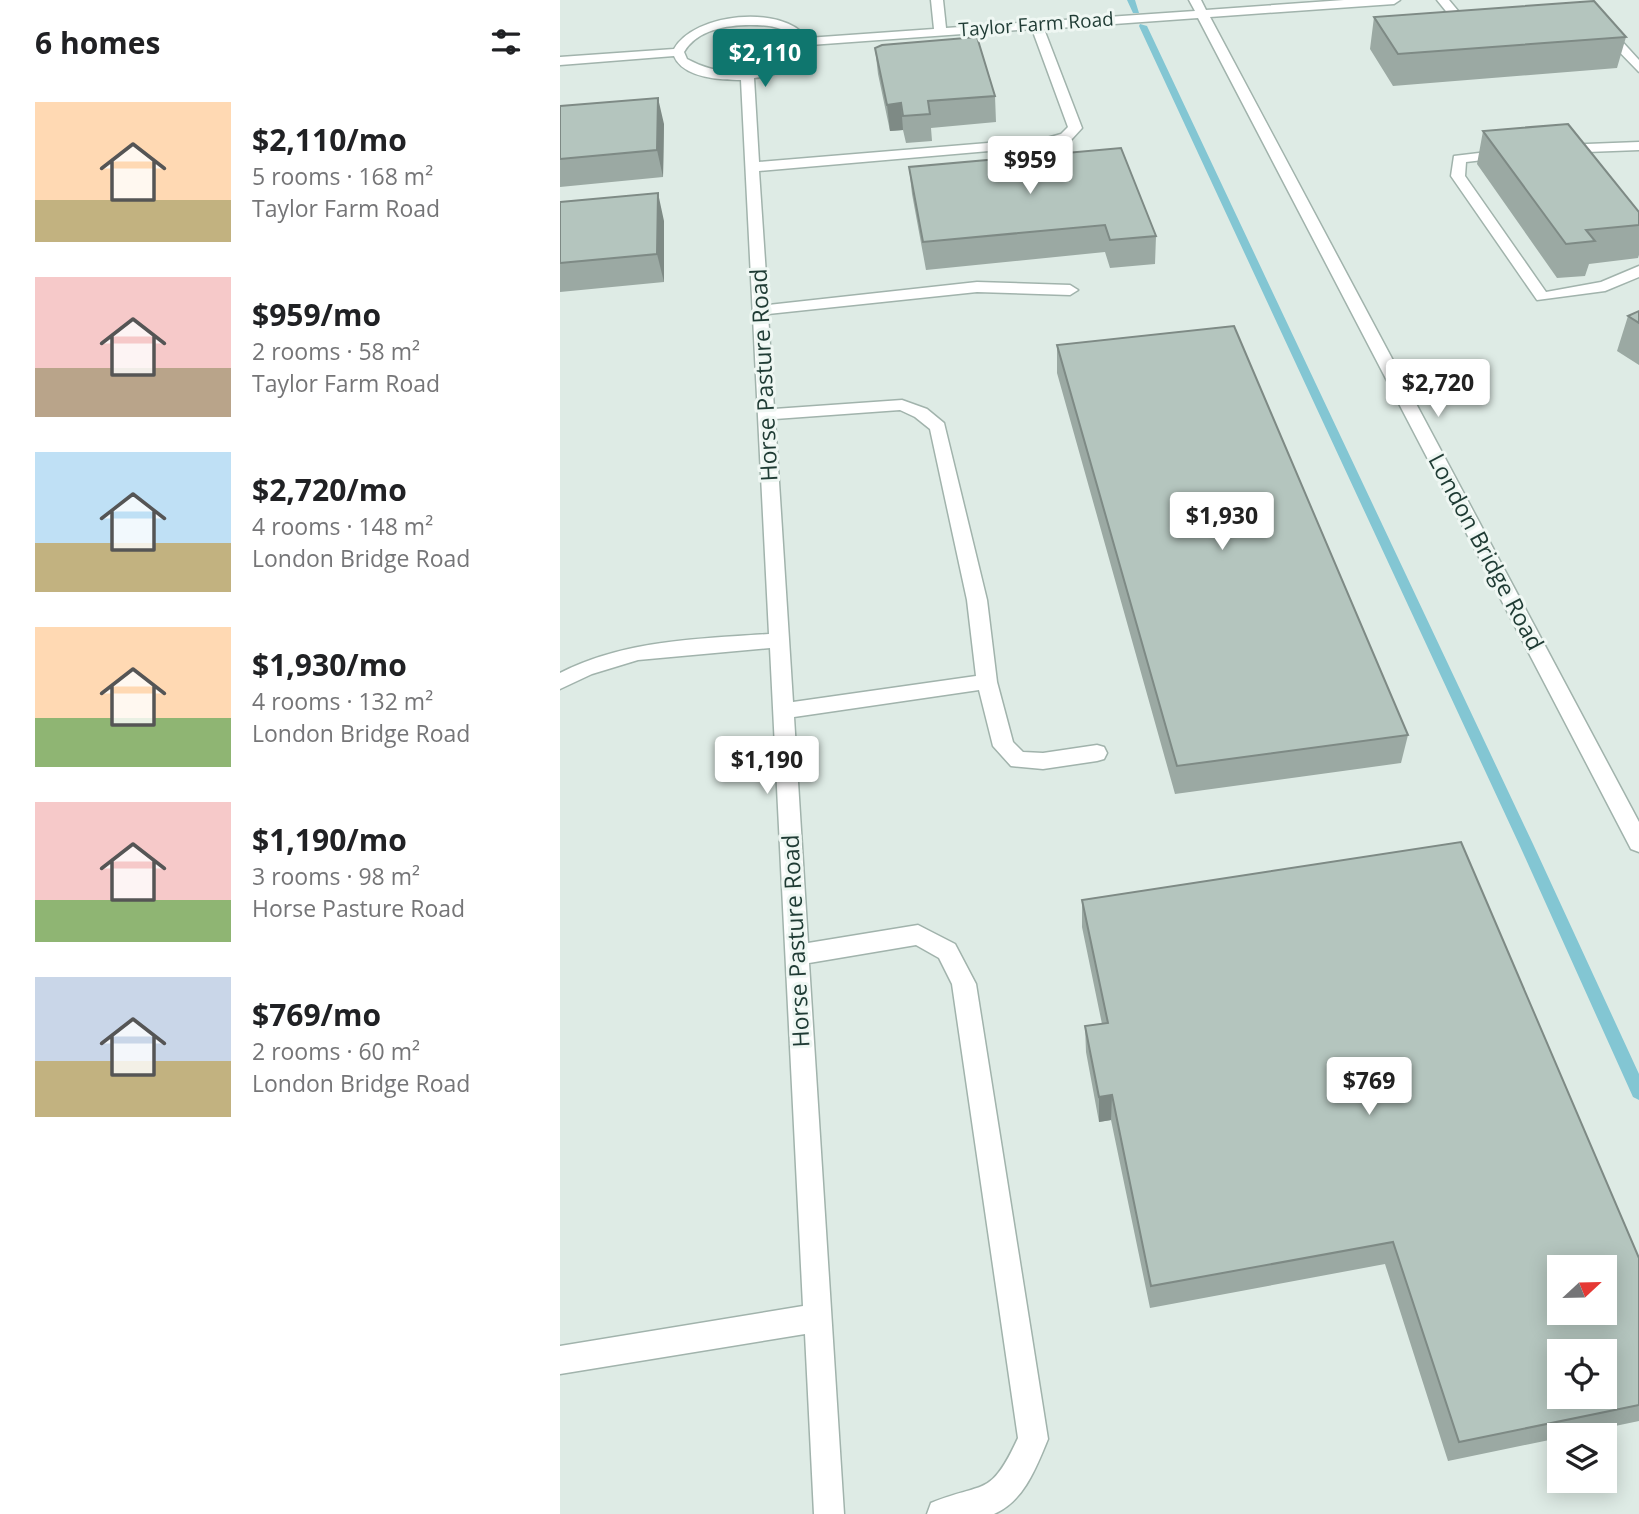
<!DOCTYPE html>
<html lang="en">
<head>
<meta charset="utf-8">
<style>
	body { margin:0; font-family:"Open Sans",sans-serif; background:#f6f6f6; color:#202124; height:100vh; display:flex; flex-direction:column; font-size:26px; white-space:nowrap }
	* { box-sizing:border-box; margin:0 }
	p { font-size:23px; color:#757577 }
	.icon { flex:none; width:38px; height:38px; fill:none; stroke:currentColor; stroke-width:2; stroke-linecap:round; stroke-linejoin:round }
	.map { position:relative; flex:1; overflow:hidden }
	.sheet { display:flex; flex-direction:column; background:#fff; width:560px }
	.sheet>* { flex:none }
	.needle { width:46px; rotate:68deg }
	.tools { position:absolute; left:987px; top:1255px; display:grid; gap:14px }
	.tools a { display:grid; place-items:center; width:70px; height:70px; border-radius:0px; background:#fff; box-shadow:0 4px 18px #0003; font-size:35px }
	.price { position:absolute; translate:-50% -60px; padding:0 16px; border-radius:7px; background:#fff; color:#222; font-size:23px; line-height:46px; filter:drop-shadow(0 2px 4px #0008) }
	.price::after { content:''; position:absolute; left:50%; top:42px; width:21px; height:16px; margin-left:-10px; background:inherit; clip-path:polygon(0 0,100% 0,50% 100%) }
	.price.current { background:#0f766e; color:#fff }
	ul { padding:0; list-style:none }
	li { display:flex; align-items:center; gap:21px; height:175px; padding:0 35px }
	li span { display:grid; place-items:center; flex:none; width:196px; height:140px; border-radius:0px; color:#555 }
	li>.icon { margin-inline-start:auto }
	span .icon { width:84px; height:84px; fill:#fffc; stroke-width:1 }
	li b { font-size:30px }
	h2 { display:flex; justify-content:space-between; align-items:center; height:84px; padding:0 35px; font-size:30px }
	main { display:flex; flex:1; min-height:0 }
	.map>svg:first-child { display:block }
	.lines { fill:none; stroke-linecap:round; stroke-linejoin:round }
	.stream { fill:#83c6d3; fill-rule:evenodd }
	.minor-casing { stroke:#a1b3ac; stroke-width:3 }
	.minor { fill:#fff; fill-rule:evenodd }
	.wall { fill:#9ba9a3 }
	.shaded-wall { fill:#7e8a85 }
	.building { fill:#b4c5be; stroke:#7e8a85; stroke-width:2; fill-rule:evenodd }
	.labels { text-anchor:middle; stroke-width:6; stroke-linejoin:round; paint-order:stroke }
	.far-street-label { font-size:19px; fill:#1f3b34; stroke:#eff7f3 }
	.street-label { font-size:23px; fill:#1f3b34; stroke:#eff7f3 }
</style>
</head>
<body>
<main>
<section class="sheet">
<h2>6 homes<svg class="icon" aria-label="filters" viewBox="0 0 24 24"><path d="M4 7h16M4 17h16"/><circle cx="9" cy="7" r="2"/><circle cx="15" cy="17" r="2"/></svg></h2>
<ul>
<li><span style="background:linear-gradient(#ffd9b3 70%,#c2b280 0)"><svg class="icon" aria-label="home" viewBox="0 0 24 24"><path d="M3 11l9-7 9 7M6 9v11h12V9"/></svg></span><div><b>$2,110/mo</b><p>5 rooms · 168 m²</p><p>Taylor Farm Road</p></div></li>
<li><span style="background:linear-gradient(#f6c9c9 65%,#b9a48a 0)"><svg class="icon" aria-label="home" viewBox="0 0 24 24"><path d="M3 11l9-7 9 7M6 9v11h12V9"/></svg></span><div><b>$959/mo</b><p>2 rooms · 58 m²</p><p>Taylor Farm Road</p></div></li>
<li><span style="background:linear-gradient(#bfe0f5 65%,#c2b280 0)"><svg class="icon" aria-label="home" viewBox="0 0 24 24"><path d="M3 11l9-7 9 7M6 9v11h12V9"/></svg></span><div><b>$2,720/mo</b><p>4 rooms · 148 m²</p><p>London Bridge Road</p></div></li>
<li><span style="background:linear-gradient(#ffd9b3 65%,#8fb573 0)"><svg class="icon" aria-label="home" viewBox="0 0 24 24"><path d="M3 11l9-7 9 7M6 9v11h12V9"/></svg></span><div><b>$1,930/mo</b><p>4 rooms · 132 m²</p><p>London Bridge Road</p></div></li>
<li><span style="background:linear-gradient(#f6c9c9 70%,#8fb573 0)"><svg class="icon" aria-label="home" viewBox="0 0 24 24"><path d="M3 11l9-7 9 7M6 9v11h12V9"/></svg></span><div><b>$1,190/mo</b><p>3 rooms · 98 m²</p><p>Horse Pasture Road</p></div></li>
<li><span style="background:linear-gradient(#c9d6e8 60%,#c2b280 0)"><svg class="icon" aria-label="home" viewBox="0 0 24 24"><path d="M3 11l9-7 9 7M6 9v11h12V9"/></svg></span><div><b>$769/mo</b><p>2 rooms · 60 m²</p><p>London Bridge Road</p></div></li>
</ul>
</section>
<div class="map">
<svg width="1079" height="1514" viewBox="0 0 1079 1514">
	<rect width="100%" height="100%" fill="#deebe5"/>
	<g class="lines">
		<path class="stream" d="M 567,0 L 575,0 L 579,13 L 573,13 Z
			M 580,24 L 587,26 L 973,844 L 1079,1074 L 1079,1100 L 1073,1097 L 959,844 L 579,26 Z"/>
		<g class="minor-casing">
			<path id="minor" d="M 371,0 L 383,0 L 386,28 L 635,11 L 629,0 L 641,0 L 646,10 L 784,0 L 840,0 L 834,4 L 650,17 L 1079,822 L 1079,852 L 1071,849 L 638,18 L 484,29 L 522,128 L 511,140 L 488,146 L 199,171 L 208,305 L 417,282 L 510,285 L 518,290 L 510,295 L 417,292 L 208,314 L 214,409 L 342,400 L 367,409 L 384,423 L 427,600 L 437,682 L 453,742 L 463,752 L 483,753 L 537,745 L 544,747 L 547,753 L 544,759 L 537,761 L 483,769 L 451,766 L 433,746 L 419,690 L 234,717 L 248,943 L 358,925 L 395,944 L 416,984 L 488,1439 C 476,1468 464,1501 434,1514 L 367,1514 L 371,1503 C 424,1481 430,1499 458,1438 L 392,984 L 379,958 L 356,945 L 249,963 L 284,1514 L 254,1514 L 245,1334 L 0,1374 L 0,1346 L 243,1306 L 210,648 L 78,660 L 32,674 L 0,689 L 0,673 C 65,640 138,639 209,634 L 181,80 C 160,80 123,78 114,56 L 0,65 L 0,57 L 114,49 C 134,13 222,4 247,38 L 374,29 ZM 190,25 C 208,25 226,26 238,42 L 237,49 C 205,76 164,79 127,59 L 124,52 C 137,30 166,25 190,25 ZM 472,29 L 508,127 L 501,134 L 487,138 L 199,162 L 194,78 C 212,76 246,66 250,45 ZM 340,410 L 355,417 L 370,429 L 407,600 L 416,676 L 233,702 L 215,419 Z
				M 877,0 L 889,0 L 909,24 L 919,27 L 902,31 Z
				M 1040,26 L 1048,26 L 1079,60 L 1079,72 L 1040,32 Z
				M 1079,142 L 1079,150 L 1001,153 L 994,149 L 1001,145 Z
				M 944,150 L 949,151 L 949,157 L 906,162 L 905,176 L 986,292 L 1041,282 L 1079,266 L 1079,277 L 1045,291 L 977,300 L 891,176 L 894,156 Z"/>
		</g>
		<use href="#minor" class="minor"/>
	</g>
	<path class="wall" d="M 814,17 L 1066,37 L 1057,68 L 833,86 L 810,49 Z
		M 315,48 L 435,96 L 436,122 L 371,128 L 372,141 L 346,143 L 343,130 L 330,131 L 318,74 Z
		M 0,106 L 104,124 L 103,177 L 0,187 Z
		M 923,131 L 1079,212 L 1079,255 L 1078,258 L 1029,264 L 1025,276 L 997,278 L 917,164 Z
		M 349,167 L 596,236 L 595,264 L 550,268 L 545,252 L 366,270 L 352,194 Z
		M 0,202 L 104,221 L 104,282 L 0,292 Z
		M 1079,311 L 1079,365 L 1057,351 L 1068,316 Z
		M 497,345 L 848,735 L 841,763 L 615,794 L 497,373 Z
		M 522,900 L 1079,1258 L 1079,1421 L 1012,1435 L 999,1435 L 999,1438 L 888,1461 L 825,1264 L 590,1308 L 551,1120 L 539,1122 L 526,1052 L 525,1026 L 542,1024 L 522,927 Z"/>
	<path class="shaded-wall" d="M 98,98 L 104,124 L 103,177 L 97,150 Z
		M 341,103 L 343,130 L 330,131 L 327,105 Z
		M 98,193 L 104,221 L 104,282 L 97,254 Z
		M 552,1095 L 551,1120 L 539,1122 L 539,1097 Z"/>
	<path class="building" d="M 1034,1 L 1066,37 L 838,54 L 814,17 Z
		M 417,37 L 435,96 L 368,101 L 370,114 L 343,116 L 341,103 L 327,105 L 315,48 L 322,45 Z
		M 98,98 L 97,150 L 0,159 L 0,106 Z
		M 1008,124 L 1079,212 L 1079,225 L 1026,230 L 1035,241 L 1006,244 L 923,131 Z
		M 561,148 L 596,236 L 550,240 L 545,225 L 363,242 L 349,167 Z
		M 98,193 L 97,254 L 0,263 L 0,202 Z
		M 1079,311 L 1079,323 L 1068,316 Z
		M 674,326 L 848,735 L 617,766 L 497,345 Z
		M 901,842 L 1079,1258 L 1079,1405 L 899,1442 L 833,1242 L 591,1286 L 552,1095 L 539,1097 L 525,1026 L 548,1023 L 522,900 ZM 999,1267 L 1045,1267 L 1045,1312 L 999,1312 ZM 999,1351 L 1045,1351 L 1045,1396 L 999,1396 Z"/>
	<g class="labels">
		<g class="far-street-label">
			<text transform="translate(476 24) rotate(-4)" y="7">Taylor Farm Road</text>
		</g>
		<g class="street-label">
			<text transform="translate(204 375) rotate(-93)" y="8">Horse Pasture Road</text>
			<text transform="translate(926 552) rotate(62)" y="8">London Bridge Road</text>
			<text transform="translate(236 941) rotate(-93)" y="8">Horse Pasture Road</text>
		</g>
	</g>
</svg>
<div class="tools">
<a><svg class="needle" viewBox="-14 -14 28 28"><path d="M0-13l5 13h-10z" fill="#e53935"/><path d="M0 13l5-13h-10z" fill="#757577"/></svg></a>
<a><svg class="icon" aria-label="locate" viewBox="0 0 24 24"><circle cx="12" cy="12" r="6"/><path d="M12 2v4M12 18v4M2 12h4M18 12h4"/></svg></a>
<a><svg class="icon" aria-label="layers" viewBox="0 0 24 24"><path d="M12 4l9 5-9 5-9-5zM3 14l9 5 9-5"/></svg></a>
</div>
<b class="price current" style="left:205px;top:89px">$2,110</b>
<b class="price" style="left:470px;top:196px">$959</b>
<b class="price" style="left:878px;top:419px">$2,720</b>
<b class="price" style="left:662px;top:552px">$1,930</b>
<b class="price" style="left:207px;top:796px">$1,190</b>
<b class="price" style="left:809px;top:1117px">$769</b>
</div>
</main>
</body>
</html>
